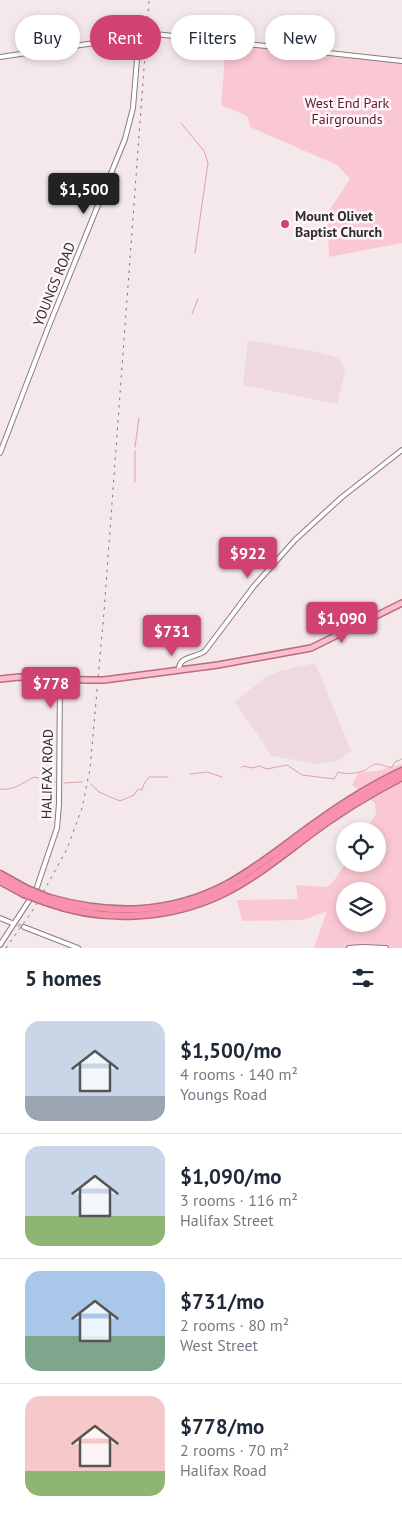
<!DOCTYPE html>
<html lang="en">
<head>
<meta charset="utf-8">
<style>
	body { margin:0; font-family:"PT Sans",sans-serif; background:#f6f6f7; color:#1f2937; height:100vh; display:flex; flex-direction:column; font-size:19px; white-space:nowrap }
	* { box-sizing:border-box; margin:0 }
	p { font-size:16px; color:#747a83 }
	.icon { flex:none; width:28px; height:28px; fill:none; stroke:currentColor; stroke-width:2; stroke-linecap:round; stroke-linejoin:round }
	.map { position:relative; height:948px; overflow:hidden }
	.side { display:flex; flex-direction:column; background:#fff; flex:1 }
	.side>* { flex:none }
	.top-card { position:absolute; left:15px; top:15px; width:372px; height:45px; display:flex; gap:10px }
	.controls { position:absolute; left:336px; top:822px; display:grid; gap:10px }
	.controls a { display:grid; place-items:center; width:50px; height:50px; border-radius:50%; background:#fff; box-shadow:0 2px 8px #0003; font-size:25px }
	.price { position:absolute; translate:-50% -42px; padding:0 11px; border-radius:5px; background:#cf4271; color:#fff; font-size:16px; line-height:32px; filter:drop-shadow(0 1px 2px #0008) }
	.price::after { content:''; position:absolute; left:50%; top:30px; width:15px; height:11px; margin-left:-8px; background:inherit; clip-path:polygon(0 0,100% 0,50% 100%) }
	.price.selected { background:#222; color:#fff }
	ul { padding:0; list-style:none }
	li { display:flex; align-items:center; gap:15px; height:125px; padding:0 25px }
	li+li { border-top:1px solid #e0e1e3 }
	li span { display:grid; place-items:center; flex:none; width:140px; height:100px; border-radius:15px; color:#555 }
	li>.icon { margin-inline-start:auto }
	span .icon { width:60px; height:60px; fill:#fffc; stroke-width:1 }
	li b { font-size:21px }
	h2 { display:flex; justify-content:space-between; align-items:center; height:60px; padding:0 25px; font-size:21px }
	.pill { padding:0 18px; border-radius:22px; background:#fff; box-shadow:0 2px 8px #0003; font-size:18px; line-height:45px }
	.pill.selected { background:#cf4271; color:#fff }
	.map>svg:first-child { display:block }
	.built { fill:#eedade }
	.green { fill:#fac8d3; fill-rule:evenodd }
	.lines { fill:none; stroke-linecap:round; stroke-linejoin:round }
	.stream { stroke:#e0a0ae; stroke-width:1 }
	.minor-tunnel { stroke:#cdc3c4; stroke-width:4; stroke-dasharray:4 2; stroke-linecap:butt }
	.minor-casing { stroke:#877c7e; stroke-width:6 }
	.major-casing { stroke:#b46e80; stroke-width:8 }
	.highway-casing { stroke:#b46e80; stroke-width:9 }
	.minor { stroke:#fff; stroke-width:4 }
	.major { stroke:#fcbdcd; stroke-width:5 }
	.highway { stroke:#fa91ac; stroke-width:6 }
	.rail { stroke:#7c7576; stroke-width:1; stroke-dasharray:2.5 5; stroke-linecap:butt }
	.major-bridge-casing { stroke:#b46e80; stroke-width:8; stroke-linecap:butt }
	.highway-bridge-casing { stroke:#b46e80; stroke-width:9; stroke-linecap:butt }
	.major-bridge { stroke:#fcbdcd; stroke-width:5 }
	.highway-bridge { stroke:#fa91ac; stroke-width:6 }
	.poi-dot { fill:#cf4271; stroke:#fef6f8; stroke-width:2 }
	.labels { text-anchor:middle; stroke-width:5; stroke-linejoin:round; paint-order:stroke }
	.park-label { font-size:14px; fill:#601630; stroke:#fef6f8 }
	.poi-label { font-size:14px; font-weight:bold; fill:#312d2e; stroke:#fef6f8; text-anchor:start }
	.street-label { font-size:14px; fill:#312d2e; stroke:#fef6f8 }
</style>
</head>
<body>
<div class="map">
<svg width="402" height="948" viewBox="0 0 402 948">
	<rect width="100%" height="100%" fill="#f4e8ea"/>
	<path class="built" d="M 248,340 L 316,352 L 336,357 L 343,364 L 345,372 L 337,404 L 243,385 Z
		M 315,663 L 351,751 L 337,761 L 317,764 L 272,756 L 235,702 L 263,679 L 280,671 Z"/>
	<path class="green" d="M 226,44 L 402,62 L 402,243 L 329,257 L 327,214 L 350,179 L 337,165 L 250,127 L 247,116 L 221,105 Z
		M 402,764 L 402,948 L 314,948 L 327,911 L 303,920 L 242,921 L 237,900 L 298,899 L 296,885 L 328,887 L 336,878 L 345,864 L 378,864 L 378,831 L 365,831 L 376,814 L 375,803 L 352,785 L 358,773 L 377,771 ZM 345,891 L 378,891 L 378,924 L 345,924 Z"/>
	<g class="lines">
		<path class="stream" d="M 181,123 L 204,151 L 208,163 L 195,253
			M 192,314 L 198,299
			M 135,447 L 139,418
			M 135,482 L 135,451
			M 241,768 L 243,766 L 253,768 L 259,766 L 267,769 L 287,765 L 302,775 L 334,779 L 338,772 C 346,775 359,773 366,770 C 370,767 372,764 377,764 C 383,764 386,768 392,767 L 395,762 L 402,759
			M 190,774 L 207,772 L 222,777
			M 64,783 L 82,782
			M 91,784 L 99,792 L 120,801 L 134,795 L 138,789 L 142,790 L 144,784 L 149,777 L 168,777
			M 0,789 C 14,791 22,783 34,777 L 56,782"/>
		<path class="minor-tunnel" d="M 12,923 L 24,927"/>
		<g class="minor-casing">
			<path id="minor" d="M 0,57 L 155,34 L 402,61
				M 0,453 L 48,328 L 125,139 L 133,108 L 139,35
				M 179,670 C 178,656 196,658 205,651 L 254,586 L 295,540 L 342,497 L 402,450
				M 0,918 L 12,923
				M 24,927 L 78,948
				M 0,945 L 36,890 L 57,828 L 59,804 L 60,678
				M 349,948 L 362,947 L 386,948"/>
		</g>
		<g class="major-casing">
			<path id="major" d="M 0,679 L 19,677 L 87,680
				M 104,680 L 218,665 L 311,648 L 402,603"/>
		</g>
		<g class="highway-casing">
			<path id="highway" d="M 0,874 L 27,889
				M 0,881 L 24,894
				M 49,898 C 110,915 169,915 226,885 C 252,871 275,853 299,835 C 332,811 365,788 402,771
				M 46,902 C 103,923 169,920 224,893 C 254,878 281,856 309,835 C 338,813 369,794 402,777"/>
		</g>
		<use href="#minor" class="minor"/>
		<use href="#major" class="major"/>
		<use href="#highway" class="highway"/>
		<path class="rail" d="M 6,948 L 35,907 L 67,849 L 82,808 L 90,769 L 104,612 L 149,0"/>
		<g class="major-bridge-casing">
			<path id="major-bridge" d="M 87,680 L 104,680"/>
		</g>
		<g class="highway-bridge-casing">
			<path id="highway-bridge" d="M 27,889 L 49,898
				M 24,894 L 46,902"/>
		</g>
		<use href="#major-bridge" class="major-bridge"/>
		<use href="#highway-bridge" class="highway-bridge"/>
	</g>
	<circle class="poi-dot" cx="285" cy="224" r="5"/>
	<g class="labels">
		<g class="park-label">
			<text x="347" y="108">West End Park<tspan x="347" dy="16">Fairgrounds</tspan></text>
		</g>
		<g class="poi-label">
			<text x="295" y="221">Mount Olivet<tspan x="295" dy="16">Baptist Church</tspan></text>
		</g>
		<g class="street-label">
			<text transform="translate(54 284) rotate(-68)" y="5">YOUNGS ROAD</text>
			<text transform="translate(47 774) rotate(-89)" y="5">HALIFAX ROAD</text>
		</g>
	</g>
</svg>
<div class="controls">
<a><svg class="icon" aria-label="locate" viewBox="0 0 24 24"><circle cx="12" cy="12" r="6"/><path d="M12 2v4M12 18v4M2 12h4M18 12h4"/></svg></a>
<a><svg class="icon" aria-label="layers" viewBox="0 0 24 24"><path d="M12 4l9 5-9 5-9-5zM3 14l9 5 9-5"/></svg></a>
</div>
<b class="price selected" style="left:84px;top:215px">$1,500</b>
<b class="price" style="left:248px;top:579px">$922</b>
<b class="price" style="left:342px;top:644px">$1,090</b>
<b class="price" style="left:172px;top:657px">$731</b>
<b class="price" style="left:51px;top:709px">$778</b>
<div class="top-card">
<a class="pill">Buy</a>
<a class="pill selected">Rent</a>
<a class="pill">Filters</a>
<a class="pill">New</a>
</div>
</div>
<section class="side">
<h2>5 homes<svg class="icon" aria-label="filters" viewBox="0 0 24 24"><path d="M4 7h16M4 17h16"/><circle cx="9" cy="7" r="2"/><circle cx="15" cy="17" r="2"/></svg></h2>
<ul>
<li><span style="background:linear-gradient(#c9d6e8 75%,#9aa5b1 0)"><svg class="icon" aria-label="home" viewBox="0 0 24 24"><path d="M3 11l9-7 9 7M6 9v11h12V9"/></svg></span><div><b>$1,500/mo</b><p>4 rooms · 140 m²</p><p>Youngs Road</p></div></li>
<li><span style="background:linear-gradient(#c9d6e8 70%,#8fb573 0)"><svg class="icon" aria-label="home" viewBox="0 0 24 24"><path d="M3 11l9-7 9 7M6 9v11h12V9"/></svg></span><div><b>$1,090/mo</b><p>3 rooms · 116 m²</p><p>Halifax Street</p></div></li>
<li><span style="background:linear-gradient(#a9c7e8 65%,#7fa58c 0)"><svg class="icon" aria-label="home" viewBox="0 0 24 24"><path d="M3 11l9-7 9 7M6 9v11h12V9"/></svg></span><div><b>$731/mo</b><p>2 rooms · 80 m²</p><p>West Street</p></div></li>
<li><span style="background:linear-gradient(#f6c9c9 75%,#8fb573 0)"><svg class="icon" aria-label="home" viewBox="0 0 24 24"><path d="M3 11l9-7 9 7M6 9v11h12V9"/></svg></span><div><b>$778/mo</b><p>2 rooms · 70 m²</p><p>Halifax Road</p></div></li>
</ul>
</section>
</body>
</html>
